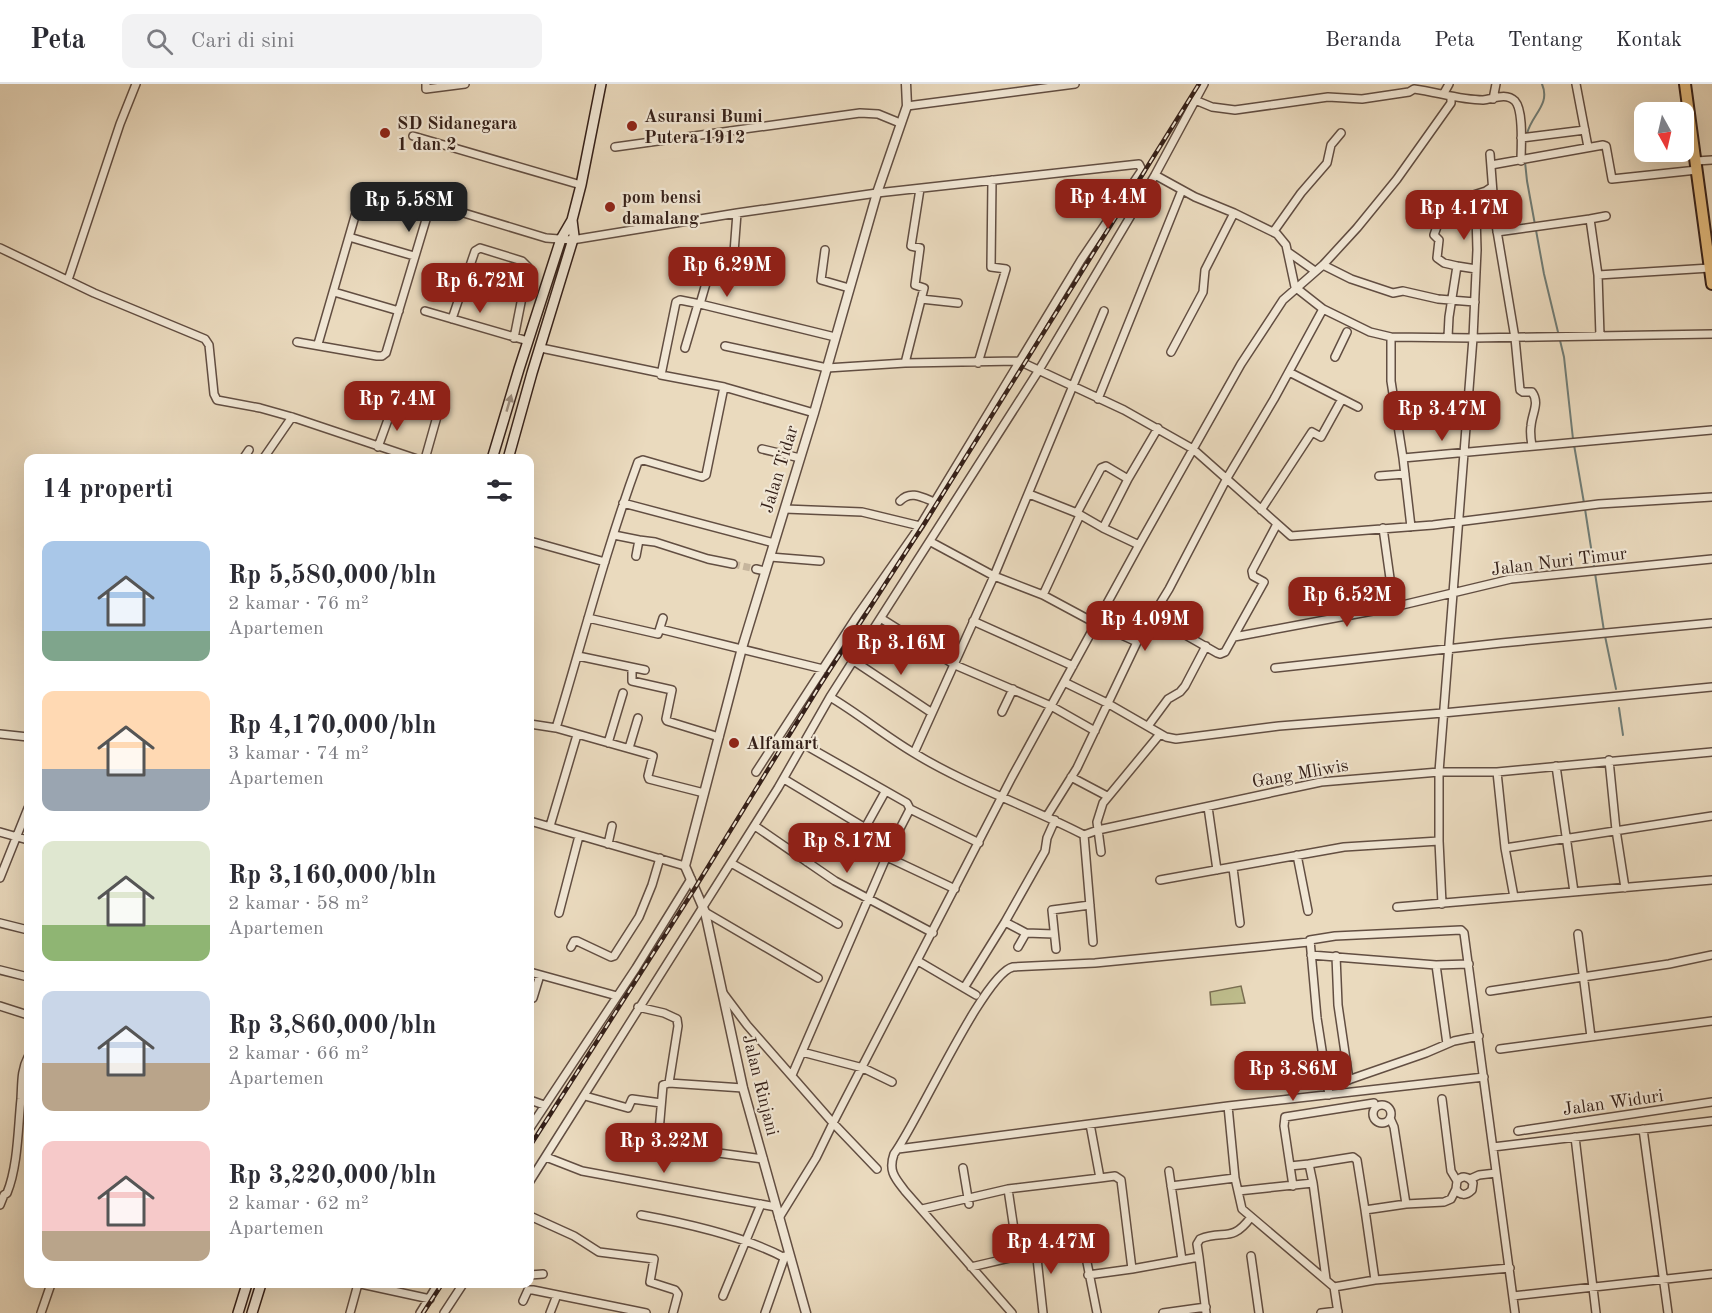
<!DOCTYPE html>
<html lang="id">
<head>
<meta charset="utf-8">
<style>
	body { margin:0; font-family:"Old Standard TT",serif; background:#f2f2f3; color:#2b2b33; height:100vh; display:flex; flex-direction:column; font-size:22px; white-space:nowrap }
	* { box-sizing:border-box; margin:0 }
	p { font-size:20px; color:#7c7c81 }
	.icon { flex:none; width:33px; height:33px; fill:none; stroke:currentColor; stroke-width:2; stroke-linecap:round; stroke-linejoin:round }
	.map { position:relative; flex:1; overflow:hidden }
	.side { position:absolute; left:24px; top:370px; width:510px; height:834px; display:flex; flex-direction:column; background:#fff; border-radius:12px; box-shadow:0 6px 24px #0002 }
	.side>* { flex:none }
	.needle { width:39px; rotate:172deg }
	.fabs { position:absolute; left:1634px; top:18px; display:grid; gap:12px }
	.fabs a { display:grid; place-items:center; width:60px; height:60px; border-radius:12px; background:#fff; box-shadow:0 6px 24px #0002; font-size:30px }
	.price { position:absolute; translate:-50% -51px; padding:0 14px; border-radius:12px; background:#8f2418; color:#fff; font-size:20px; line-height:39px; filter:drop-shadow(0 2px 3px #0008) }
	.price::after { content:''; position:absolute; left:50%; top:36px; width:18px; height:14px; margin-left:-9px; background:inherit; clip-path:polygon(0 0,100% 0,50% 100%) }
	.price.current { background:#222; color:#fff }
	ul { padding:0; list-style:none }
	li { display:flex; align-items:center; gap:18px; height:150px; padding:0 18px }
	li span { display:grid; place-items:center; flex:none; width:168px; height:120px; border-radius:12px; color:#555 }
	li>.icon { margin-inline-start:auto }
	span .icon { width:72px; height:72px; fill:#fffc; stroke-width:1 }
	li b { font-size:26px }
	h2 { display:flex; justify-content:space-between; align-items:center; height:72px; padding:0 18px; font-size:26px }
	header { display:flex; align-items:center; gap:36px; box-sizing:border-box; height:84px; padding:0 30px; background:#fff; border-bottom:2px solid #e1e1e2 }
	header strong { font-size:28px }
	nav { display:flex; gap:33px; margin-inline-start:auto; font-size:21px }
	.search { width:420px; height:54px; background:#f2f2f3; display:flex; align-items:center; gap:15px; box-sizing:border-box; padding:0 21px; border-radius:12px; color:#7c7c81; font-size:22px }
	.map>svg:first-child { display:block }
	.green { fill:#bebd8c; stroke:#7a6e52; stroke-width:1.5 }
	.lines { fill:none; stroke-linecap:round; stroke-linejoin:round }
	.stream { stroke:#707c75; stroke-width:2 }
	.minor-tunnel { stroke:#c6b59d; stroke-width:7; stroke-dasharray:7 3.5; stroke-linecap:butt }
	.minor-casing { stroke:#624e42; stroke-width:10 }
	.tertiary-casing { stroke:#624e42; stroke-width:11 }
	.secondary-casing { stroke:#352019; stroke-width:12 }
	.trunk-casing { stroke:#352019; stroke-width:14 }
	.minor { stroke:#f1e7d5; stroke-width:7 }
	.tertiary { stroke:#f1e7d5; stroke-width:8 }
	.secondary { stroke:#f1e7d5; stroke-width:9 }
	.trunk { stroke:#e5bd7f; stroke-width:10 }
	.rail-casing { stroke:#352019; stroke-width:4.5 }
	.rail { stroke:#f1e7d5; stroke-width:2; stroke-dasharray:7; stroke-linecap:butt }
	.oneway { fill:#9c8d80 }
	.poi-dot { fill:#8f2418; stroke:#f1e7d5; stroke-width:2 }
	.labels { text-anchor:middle; stroke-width:4.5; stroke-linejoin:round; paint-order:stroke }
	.poi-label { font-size:18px; font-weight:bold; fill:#352019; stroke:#f1e7d5; text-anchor:start }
	.street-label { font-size:18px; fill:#352019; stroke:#f1e7d5 }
</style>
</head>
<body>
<header>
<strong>Peta</strong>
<div class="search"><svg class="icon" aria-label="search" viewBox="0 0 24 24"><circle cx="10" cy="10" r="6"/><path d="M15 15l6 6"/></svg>Cari di sini</div>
<nav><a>Beranda</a><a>Peta</a><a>Tentang</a><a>Kontak</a></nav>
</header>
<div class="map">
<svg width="1712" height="1229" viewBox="0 0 1712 1229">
	<rect width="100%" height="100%" fill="#eadabe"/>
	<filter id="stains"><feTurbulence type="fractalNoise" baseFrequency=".00333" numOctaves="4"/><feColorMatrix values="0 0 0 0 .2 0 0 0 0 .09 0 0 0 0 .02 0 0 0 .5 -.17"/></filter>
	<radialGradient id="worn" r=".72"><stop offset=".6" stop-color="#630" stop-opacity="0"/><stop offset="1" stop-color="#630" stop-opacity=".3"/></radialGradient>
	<path class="green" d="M 1241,902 L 1245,919 L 1211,921 L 1210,908 Z"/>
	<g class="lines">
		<path class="stream" d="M 1527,50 C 1531,31 1551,21 1542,0
			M 1524,68 L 1527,97 L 1544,190 L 1564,273 L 1573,355 L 1584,419
			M 1585,425 L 1604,547
			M 1605,552 L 1616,605
			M 1619,624 L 1623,651"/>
		<path class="minor-tunnel" d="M 733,480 L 756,485"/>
		<g class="minor-casing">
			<path id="minor" d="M 426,0 L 426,5 L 465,0
				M 1576,0 L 1588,63
				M 1444,9 L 1449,0
				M 1493,15 L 1496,0
				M 1195,16 L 1212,23 L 1235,26 L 1328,13 L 1362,15 L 1409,8 L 1414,5 C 1437,8 1460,16 1483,16 C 1493,15 1506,8 1515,17 C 1524,27 1521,63 1521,77
				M 907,22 L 1075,0
				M 413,52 L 581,101
				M 1521,54 L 1585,46
				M 615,63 L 860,29 L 878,30 L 900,39
				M 1490,70 L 1495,135 L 1515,254 L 1520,306 L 1523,308 L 1532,308 C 1540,319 1532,329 1531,342 C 1530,348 1531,356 1532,362
				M 1696,77 L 1712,76
				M 1491,81 L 1603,61 L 1606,62 L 1612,95 L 1697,86
				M 1155,91 L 1195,113 L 1234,129 L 1277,150 L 1286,161 L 1295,203 L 1323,225
				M 737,129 L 733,182 L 711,182 L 700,220 L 835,253
				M 1476,130 L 1477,110
				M 1590,135 L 1606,132
				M 1274,147 L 1301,109 L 1327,79 L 1331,61 L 1341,49
				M 1497,148 L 1590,135 L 1598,191 L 1600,252
				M 349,153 L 414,172
				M 0,164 L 94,209 L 205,255 L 209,261 L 214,310 L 217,316 L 260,324 L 292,333 L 417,375
				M 825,166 L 821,196 L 849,204
				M 1288,168 L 1315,187
				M 1323,181 L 1351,195 L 1393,209 L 1403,207 L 1438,215 L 1475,218
				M 733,182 L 733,186 L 749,189
				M 1457,182 L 1476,185
				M 1598,191 L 1710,184
				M 68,196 L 120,40 L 136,0
				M 334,208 L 399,227
				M 921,215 L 958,219
				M 700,220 L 680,216 L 676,218 L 661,291 L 724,303 L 814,329
				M 425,227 L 528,257
				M 452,235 L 475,167 L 480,164 L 522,177 L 528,183 L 514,254
				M 1391,253 L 1391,297 L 1403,374
				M 1448,253 L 1449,233 L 1457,182 L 1444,179 L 1437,174 L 1439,156 L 1434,151 L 1442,128 L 1446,126 L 1461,129
				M 297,258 L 377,272 L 382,272 L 386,269 L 431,119 L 546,154 L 572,156 L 737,129 L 877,109 L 1139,80 L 1142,86 L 1081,176 L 920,442 L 857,532 L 756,688
				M 318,260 L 362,108 L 364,106 L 372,106 L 431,119
				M 725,262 L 827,284 L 905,279 L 1019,277 L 1124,326 L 1193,365 L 1291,452 L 1433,441 L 1599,420 L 1712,413
				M 541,264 L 661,289
				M 685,264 L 698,220
				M 1171,268 L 1203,208 L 1205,186 L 1234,129
				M 1335,273 L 1347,248
				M 905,279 L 924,204 L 915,201 L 920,164 L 911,162 L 920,105
				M 978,279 L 1006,185 L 991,183 L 992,96
				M 1289,288 L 1358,323
				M 1098,315 L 1182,106
				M 378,363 L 394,319 L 399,316 L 438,329 L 425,375
				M 762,365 L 800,374
				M 243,375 L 249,366
				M 263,375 L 292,333
				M 1379,392 L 1405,390
				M 1029,410 L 1077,429 L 1103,444 L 1139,461
				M 900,417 C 910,406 922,413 934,418
				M 623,419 L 774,459
				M 785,425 L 862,428 L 920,442
				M 1261,426 L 1312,348 L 1321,353 L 1342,315
				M 1077,429 L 1101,384 L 1106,382 L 1128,395
				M 1411,443 L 1403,374 L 1712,346
				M 1103,444 L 1128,395 L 1158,344
				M 1383,444 L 1394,523
				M 614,451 L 639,456 L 636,472
				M 639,456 L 655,458 L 708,475 L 733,480
				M 530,457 L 605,478
				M 931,458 L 994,492 L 1043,511 L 1097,540 L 1137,558
				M 770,473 L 820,477
				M 756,485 L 765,487
				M 1043,511 L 1080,431
				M 1152,532 L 1217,569 L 1220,570 L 1225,568 L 1264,498 L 1253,492 L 1252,487 L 1277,440
				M 588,534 L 658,550 L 663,534
				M 882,535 L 955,581 L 1051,622 L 1095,647
				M 973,537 L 1073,582
				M 660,545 L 823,585
				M 1234,553 L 1394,523 L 1511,495 L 1712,475
				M 578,572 L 645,586
				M 854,577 L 932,629
				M 632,584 L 632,597 L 672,606 L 666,635 L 667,637 L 719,653
				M 1275,584 L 1501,559 L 1712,539
				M 1064,598 L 1107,619 L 1166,653 L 1176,655 L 1279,642 L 1443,629 L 1712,603
				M 830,613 C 859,630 885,652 914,669 C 968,702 1028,722 1084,751 L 1098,746 L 1321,698 L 1439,688 L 1497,688 L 1712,668
				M 1002,628 L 1013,605
				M 530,640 L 556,644 L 648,670 L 653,672 L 648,692 L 649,695 L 704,709
				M 1148,642 L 1168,615 L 1180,608 L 1185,602 L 1206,562
				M 556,644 C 583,555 606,465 638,378 L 643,376 L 702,393 L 706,391 L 724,303
				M 0,650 L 28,653
				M 608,659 L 623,609
				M 805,661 L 907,719 L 910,725 L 979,759
				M 629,664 L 638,634
				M 914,669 L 994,492 L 1104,227
				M 1609,676 L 1616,746 L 1625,804
				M 1556,682 L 1574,808
				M 1497,688 L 1505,764 L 1514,813
				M 1071,693 L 1107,712
				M 784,695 L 892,760
				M 1208,723 L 1217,786
				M 1047,732 L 1077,684 L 1139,554 L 1169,505 L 1227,394 L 1274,315 L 1323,225 L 1370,248 L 1391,253 L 1473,254 L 1477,166 L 1476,130 L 1461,129 L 1464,114 L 1486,107 L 1492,103
				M 530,737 L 685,782
				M 550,742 L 577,651
				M 755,742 L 835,797 L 933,849
				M 0,748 L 28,756
				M 1084,751 L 1093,858
				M 860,753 L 885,708
				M 608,760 L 612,742
				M 1505,764 L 1712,732
				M 1101,768 L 1097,738 L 1103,719 L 1160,650
				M 1297,771 L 1308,827
				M 887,773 L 955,805
				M 807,778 L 816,765
				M 731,779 L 838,840
				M 1233,784 L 1240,839
				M 0,794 L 28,724
				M 1160,796 L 1344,763 L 1439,757
				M 1442,820 L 1439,757 L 1439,688 L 1473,254 L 1712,250
				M 1397,823 L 1712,796
				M 705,828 L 818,894
				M 559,829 L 579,752
				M 1005,838 L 1026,849
				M 0,839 L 28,846
				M 1578,850 L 1591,953
				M 571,863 L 574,857 L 577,857 L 611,873 L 614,872 L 639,833 L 652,801 L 660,774
				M 1018,863 L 1026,849 L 1054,850
				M 1056,865 L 1052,826 L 1090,821
				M 1311,871 L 1436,881 L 1447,960
				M 1336,872 L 1338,921 L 1349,996
				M 918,877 L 976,911
				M 1436,881 L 1469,880
				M 0,886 L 28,893
				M 530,888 L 617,912
				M 964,904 L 1005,838 L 1045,767 L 1047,754 L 1055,736
				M 1490,907 L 1669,880 L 1712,871
				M 723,909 L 747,941 L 833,1039 L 1012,693 L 1139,461 L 1241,280 L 1283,216 L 1323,181 L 1357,144 L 1397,95 L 1451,19 L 1451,12
				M 533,914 L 540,891
				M 0,922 L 28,931
				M 638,923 L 664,929 L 677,935 L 678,942 L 669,999
				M 1500,965 L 1712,937
				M 802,968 L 863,984 L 892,998
				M 792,991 L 892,760 L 910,725
				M 1328,1003 L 1426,969 L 1454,957 L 1479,952
				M 743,1004 L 669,999 L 663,1001 L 658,1059 L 659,1061 L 763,1075
				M 1329,1011 L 1317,934 L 1310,856 L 1335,852 L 1461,846 L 1464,849 L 1515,1229
				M 585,1012 L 628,1024 L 632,1015 L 661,1019
				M 1442,1015 L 1451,1087 L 1457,1097 L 1456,1105 C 1460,1112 1466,1112 1472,1106 L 1473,1099 C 1468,1092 1462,1091 1457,1097
				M 530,1016 L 544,1021
				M1373 1030a9 9 0 1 1 18 0a9 9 0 1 1-18 0Z
				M 1228,1022 L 1235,1094 L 1242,1125 L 1334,1203 L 1375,1196 L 1510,1184
				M 1390,1034 L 1394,1043 L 1406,1120
				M 530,1044 L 636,884 L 691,795
				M 1643,1045 L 1668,1229
				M 1518,1047 L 1712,1018
				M 1575,1053 L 1596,1229
				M 1493,1063 L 1712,1037
				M 898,1065 L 1228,1022 L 1484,993
				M 546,1073 L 582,1087 L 776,1123
				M 1290,1082 L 1284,1042 L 1285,1033 L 1374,1019
				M 963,1084 L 969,1120
				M 1169,1087 L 1182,1176
				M 1100,1094 L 1115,1092 L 1121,1096 L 1132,1185 L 1199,1173 L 1197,1160 L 1200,1155 C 1224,1145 1231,1160 1251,1133
				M 1470,1095 L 1479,1091 L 1496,1089
				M 530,1097 L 778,704 L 830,613 L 1039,286 L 1155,91 L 1204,0
				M 1313,1099 L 1326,1195
				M 1171,1102 L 1235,1094
				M 1293,1102 L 1290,1082 L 1309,1080
				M 1008,1105 L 1016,1159 L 1075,1151 L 1079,1151 L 1082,1153 L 1097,1229
				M 1238,1107 L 1313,1099 L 1309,1080 L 1353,1073 L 1357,1076 L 1365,1126 L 1406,1120 L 1444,1118 L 1451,1115 L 1456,1105
				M 0,1121 L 4,1111 L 7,1109 C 18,1082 18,1044 21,1015 C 22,999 21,986 28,973
				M 922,1125 L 1008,1105 L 1100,1094 L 1090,1040
				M 1365,1126 L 1375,1196
				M 641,1131 C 685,1139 746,1153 785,1174
				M 530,1132 L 574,1152 L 599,1168 L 654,1175 L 650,1198 L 675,1206 L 678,1210 L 673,1229
				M 779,1134 L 816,1074 L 833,1039 L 877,1085
				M 1035,1156 L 1043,1229
				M 1251,1172 L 1259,1229
				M 1199,1173 L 1206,1229
				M 971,1183 L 1018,1172 L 1037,1170
				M 530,1191 L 543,1190
				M 1088,1191 L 1132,1185
				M 361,1200 L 430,1215
				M 1334,1203 L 1338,1229
				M 723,1212 L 761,1120
				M 1513,1212 L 1712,1190
				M 523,1217 L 528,1206 L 533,1206 L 646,1229
				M 41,1229 L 51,1200
				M 350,1229 L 358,1200
				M 420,1229 L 438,1200
				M 444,1229 L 463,1200
				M 550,1229 L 557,1211
				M 765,1229 L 785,1172
				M 1012,1229 L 905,1107 C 895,1094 888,1087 894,1070 C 917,1040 984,889 1013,883 L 1095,879 L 1309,858
				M 1163,1229 L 1206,1223
				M 1321,1229 L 1338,1227"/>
		</g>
		<g class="tertiary-casing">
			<path id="tertiary" d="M 806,1229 L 743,1004 L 705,828 L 685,782 L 742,564 L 814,329 L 877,109 L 907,22 L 906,0"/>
		</g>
		<g class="secondary-casing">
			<path id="secondary" d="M 492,375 L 519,285 L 561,155 L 572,136 L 581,101 L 601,0
				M 508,375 L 532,289 L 574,152 L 572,136
				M 238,1229 L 247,1200
				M 252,1229 L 261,1200"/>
		</g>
		<g class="trunk-casing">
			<path id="trunk" d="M 1685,0 L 1712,200"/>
		</g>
		<use href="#minor" class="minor"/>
		<use href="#tertiary" class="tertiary"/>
		<use href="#secondary" class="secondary"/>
		<use href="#trunk" class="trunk"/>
		<g class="rail-casing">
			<path id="rail" d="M 530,1062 L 695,804 L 820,601 L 924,440 L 1199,0
				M 423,1229 L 442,1200"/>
		</g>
		<use href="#rail" class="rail"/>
	</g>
	<defs><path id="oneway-solid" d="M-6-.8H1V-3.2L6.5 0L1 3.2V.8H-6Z" transform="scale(1.5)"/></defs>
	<use class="oneway" href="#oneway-solid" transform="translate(509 319) rotate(-74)"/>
	<g class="poi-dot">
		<circle cx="632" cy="42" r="6"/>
		<circle cx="385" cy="49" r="6"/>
		<circle cx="610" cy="123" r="6"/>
		<circle cx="734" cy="659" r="6"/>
	</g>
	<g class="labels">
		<g class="poi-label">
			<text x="644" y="38">Asuransi Bumi<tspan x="644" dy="21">Putera 1912</tspan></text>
			<text x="397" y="45">SD Sidanegara<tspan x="397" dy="21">1 dan 2</tspan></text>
			<text x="622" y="119">pom bensi<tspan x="622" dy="21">damalang</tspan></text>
			<text x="746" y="665">Alfamart</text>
		</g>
		<g class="street-label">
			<text transform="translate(779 385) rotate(-73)" y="6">Jalan Tidar</text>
			<text transform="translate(1559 477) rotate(-7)" y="6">Jalan Nuri Timur</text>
			<text transform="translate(1300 689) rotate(-10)" y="6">Gang Mliwis</text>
			<text transform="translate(761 1001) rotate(76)" y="6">Jalan Rinjani</text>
			<text transform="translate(1613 1018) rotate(-8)" y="6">Jalan Widuri</text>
		</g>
	</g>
	<rect width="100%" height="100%" filter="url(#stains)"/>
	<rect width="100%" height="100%" fill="url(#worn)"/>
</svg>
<div class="fabs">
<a><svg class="needle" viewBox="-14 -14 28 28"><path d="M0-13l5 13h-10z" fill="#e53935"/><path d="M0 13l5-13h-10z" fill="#7c7c81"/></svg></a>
</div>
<b class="price" style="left:1108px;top:146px">Rp 4.4M</b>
<b class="price current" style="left:409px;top:149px">Rp 5.58M</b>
<b class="price" style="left:1464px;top:157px">Rp 4.17M</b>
<b class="price" style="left:727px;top:214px">Rp 6.29M</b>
<b class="price" style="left:480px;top:230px">Rp 6.72M</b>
<b class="price" style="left:397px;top:348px">Rp 7.4M</b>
<b class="price" style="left:1442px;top:358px">Rp 3.47M</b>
<b class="price" style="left:1347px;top:544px">Rp 6.52M</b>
<b class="price" style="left:1145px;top:568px">Rp 4.09M</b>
<b class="price" style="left:901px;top:592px">Rp 3.16M</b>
<b class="price" style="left:847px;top:790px">Rp 8.17M</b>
<b class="price" style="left:1293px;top:1018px">Rp 3.86M</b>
<b class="price" style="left:664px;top:1090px">Rp 3.22M</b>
<b class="price" style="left:1051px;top:1191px">Rp 4.47M</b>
<section class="side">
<h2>14 properti<svg class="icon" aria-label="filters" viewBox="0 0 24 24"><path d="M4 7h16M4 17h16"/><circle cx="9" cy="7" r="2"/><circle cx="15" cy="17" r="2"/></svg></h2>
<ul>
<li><span style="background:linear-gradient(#a9c7e8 75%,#7fa58c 0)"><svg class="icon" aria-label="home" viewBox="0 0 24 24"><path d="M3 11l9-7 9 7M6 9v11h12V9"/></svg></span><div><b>Rp 5,580,000/bln</b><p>2 kamar · 76 m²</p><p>Apartemen</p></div></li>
<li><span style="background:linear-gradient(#ffd9b3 65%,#9aa5b1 0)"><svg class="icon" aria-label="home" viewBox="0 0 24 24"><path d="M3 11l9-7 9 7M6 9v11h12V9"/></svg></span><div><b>Rp 4,170,000/bln</b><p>3 kamar · 74 m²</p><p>Apartemen</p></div></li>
<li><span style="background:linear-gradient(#dfe7d0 70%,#8fb573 0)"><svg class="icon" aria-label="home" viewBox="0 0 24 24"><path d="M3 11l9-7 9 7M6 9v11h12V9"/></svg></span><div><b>Rp 3,160,000/bln</b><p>2 kamar · 58 m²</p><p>Apartemen</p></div></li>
<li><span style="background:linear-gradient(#c9d6e8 60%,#b9a48a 0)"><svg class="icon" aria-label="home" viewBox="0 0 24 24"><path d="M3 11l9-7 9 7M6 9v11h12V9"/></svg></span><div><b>Rp 3,860,000/bln</b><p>2 kamar · 66 m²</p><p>Apartemen</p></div></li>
<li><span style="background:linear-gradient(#f6c9c9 75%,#b9a48a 0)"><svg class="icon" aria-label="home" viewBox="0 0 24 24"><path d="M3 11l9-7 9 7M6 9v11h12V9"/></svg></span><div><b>Rp 3,220,000/bln</b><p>2 kamar · 62 m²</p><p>Apartemen</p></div></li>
</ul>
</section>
</div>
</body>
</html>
